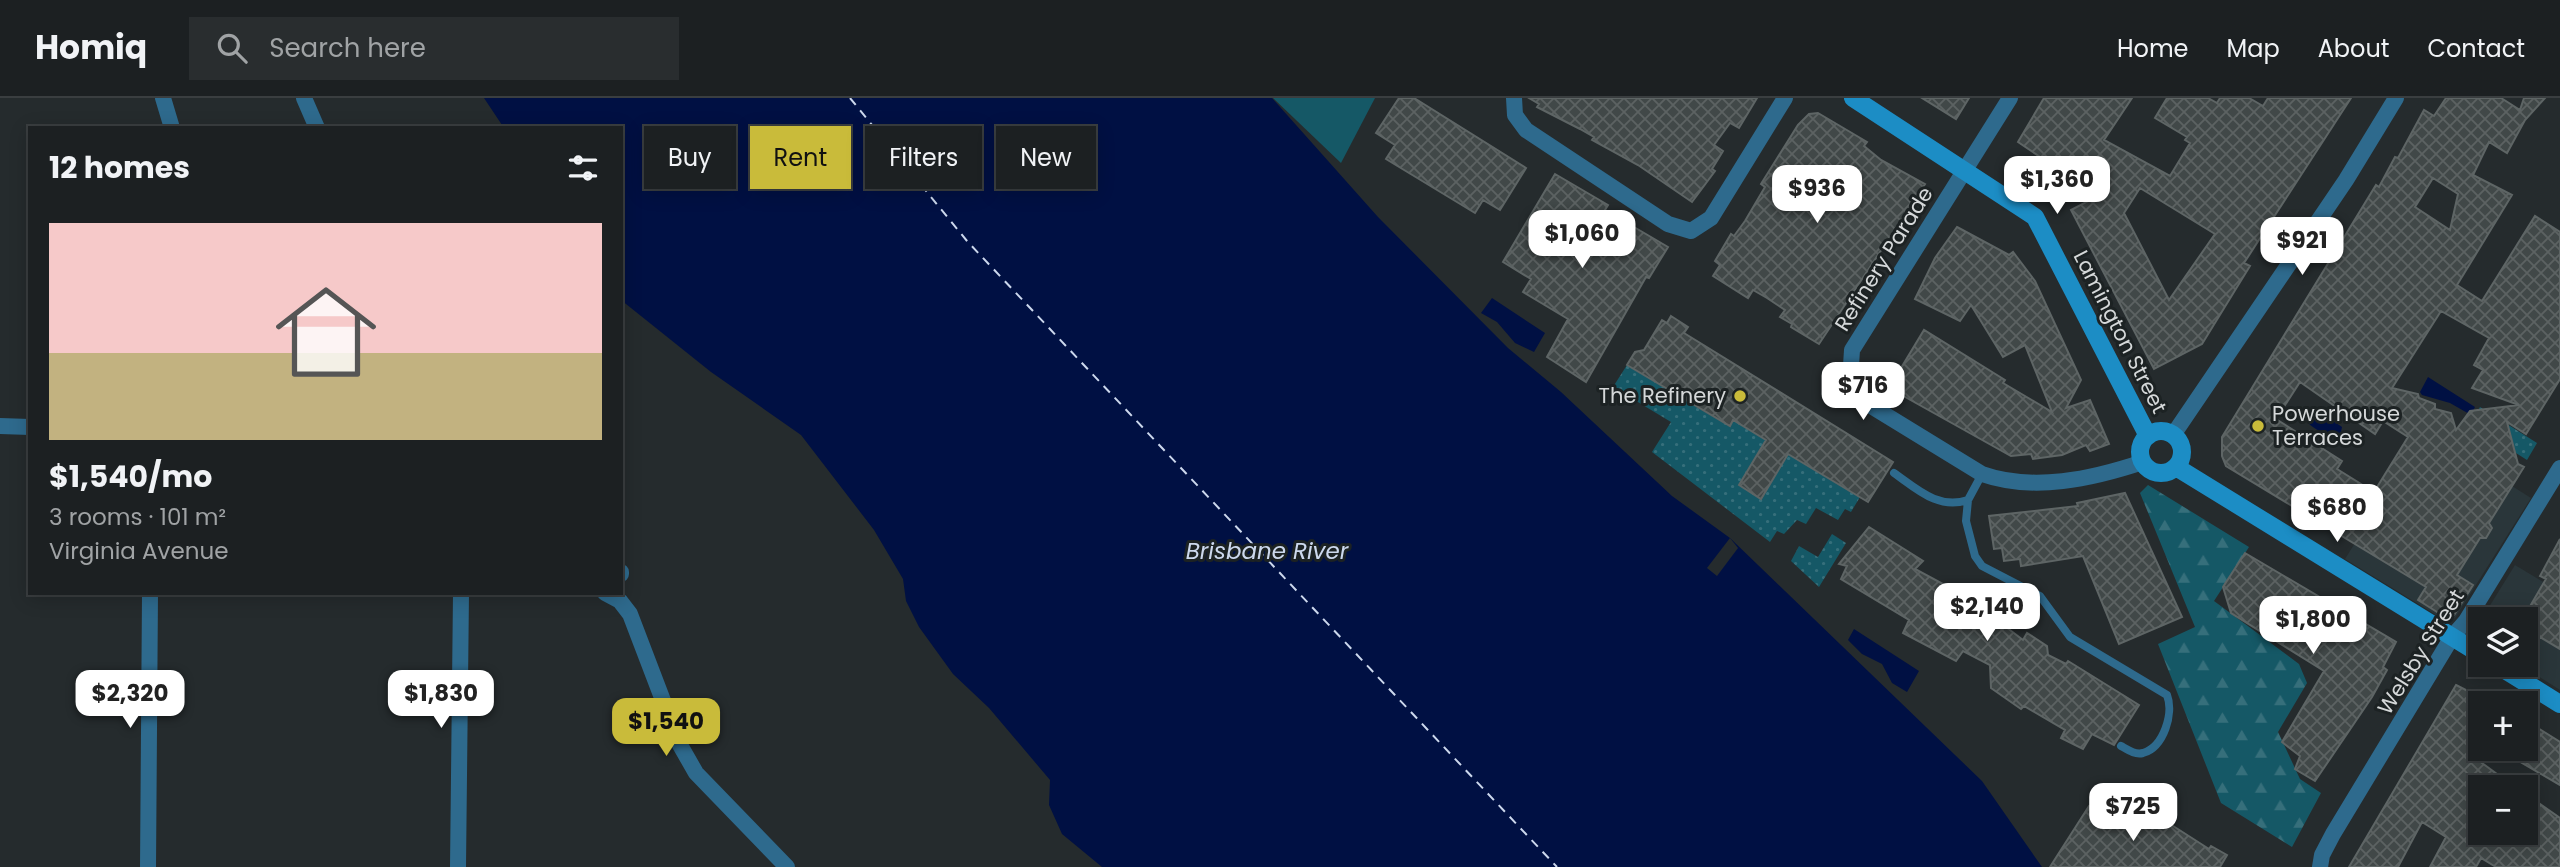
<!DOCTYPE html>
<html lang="en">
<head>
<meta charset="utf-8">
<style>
	body { margin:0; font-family:Poppins,sans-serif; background:#292d2f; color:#f1f3f6; height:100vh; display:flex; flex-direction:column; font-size:26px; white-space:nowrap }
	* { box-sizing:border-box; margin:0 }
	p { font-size:23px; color:#a0a3a5 }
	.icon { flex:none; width:38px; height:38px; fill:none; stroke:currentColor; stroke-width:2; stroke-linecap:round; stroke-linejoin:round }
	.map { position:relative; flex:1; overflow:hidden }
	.details { position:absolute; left:28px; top:28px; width:595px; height:469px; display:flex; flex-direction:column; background:#1c2022; border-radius:0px; box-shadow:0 4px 18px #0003,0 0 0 2px #3a3e40 }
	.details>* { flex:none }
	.guide { position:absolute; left:644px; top:28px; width:665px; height:63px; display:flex; gap:14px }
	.tools { position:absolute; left:2468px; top:509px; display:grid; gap:14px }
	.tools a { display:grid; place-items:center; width:70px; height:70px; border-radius:0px; background:#1c2022; box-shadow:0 4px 18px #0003,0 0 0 2px #3a3e40; font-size:35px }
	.price { position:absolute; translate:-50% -60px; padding:0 16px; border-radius:14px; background:#fff; color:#222; font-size:23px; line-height:46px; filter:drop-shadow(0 2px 4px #0008) }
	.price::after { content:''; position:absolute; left:50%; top:42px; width:21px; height:16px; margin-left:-10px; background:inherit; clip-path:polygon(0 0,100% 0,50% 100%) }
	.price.selected { background:#c9bb3a; color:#111 }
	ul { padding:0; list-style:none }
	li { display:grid; align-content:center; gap:14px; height:371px; padding:0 21px }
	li+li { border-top:2px solid #3a3e40 }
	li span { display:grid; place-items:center; height:217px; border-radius:0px; color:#555 }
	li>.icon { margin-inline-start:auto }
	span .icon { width:126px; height:126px; fill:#fffc; stroke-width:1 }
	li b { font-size:30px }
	h2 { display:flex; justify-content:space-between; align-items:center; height:84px; padding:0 21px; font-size:30px }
	.chip { padding:0 24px; border-radius:0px; background:#1c2022; box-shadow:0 4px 18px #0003,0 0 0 2px #3a3e40; font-size:24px; line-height:63px }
	.chip.selected { background:#c9bb3a; color:#111 }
	header { display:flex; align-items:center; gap:42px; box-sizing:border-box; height:98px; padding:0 35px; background:#1c2022; border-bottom:2px solid #3a3e40 }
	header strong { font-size:33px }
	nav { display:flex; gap:38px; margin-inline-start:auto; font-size:24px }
	.search { width:490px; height:63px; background:#292d2f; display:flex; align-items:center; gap:18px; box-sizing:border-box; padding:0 24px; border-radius:0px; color:#a0a3a5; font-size:26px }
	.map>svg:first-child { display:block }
	.built { fill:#2a363a }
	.grass { fill:url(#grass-dots) }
	.forest { fill:url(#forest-firs) }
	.green { fill:#155866 }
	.water { fill:#001043 }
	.pier { fill:#252b2d }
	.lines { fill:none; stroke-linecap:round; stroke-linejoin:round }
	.ferry { stroke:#ccd8ed; stroke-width:2; stroke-dasharray:9 7; stroke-linecap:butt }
	.building { fill:url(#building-cross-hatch); stroke:#5e6565; stroke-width:2; fill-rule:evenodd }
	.lane { stroke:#2e6a8d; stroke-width:8 }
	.street { stroke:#2e6a8d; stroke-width:16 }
	.secondary { stroke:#1c8dc5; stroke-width:18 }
	.poi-dot { fill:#c9bb3a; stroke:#1c2223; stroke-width:2.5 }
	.labels { text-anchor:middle; stroke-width:6; stroke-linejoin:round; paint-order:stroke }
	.street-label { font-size:21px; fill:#d5d8d9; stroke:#1c2223 }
	.poi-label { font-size:21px; fill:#d5d8d9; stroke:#1c2223; text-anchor:end }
	.water-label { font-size:23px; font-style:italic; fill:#ccd8ed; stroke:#1c2223 }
</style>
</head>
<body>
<header>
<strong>Homiq</strong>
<div class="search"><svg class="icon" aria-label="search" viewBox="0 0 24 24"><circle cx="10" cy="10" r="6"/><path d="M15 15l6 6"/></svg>Search here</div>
<nav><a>Home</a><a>Map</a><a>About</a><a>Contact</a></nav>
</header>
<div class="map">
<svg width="2560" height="769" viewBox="0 0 2560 769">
	<defs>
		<pattern id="grass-dots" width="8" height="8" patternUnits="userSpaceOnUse" patternTransform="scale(1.75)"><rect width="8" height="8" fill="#155866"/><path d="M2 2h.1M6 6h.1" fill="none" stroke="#366f7b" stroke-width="1.8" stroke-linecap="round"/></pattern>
		<pattern id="forest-firs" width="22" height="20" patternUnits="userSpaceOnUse" patternTransform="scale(1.75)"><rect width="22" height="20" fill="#155866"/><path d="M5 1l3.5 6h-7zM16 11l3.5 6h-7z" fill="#366f7b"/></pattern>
		<pattern id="building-cross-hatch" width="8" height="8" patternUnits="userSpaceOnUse" patternTransform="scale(1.75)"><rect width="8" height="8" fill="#414848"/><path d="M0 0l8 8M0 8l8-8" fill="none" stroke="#5c6262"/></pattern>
	</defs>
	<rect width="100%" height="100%" fill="#252b2d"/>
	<path class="built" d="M 2512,388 L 2531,400 L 2455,520 L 2446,523 L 2345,461 L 2355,445 L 2442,499 Z
		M 2515,467 L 2560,494 L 2560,592 L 2521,567 L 2525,567 L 2525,522 L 2481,522 Z"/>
	<path class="grass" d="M 1627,267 L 1663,289 L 1669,286 L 1666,291 L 1729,328 L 1733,322 L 1766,342 L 1739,387 L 1761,400 L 1788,356 L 1860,399 L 1851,414 L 1845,411 L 1838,422 L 1816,410 L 1806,426 L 1797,422 L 1784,436 L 1777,433 L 1770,444 L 1652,354 L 1671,324 L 1613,289 Z
		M 2480,309 L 2537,345 L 2527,362 L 2470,326 Z
		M 1832,436 L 1846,445 L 1819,489 L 1791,463 L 1799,448 L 1818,459 Z"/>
	<path class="forest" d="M 2148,387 L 2249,449 L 2214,503 L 2299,566 L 2307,585 L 2278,634 L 2300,681 L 2321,695 L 2292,749 L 2221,705 L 2158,546 L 2195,529 L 2140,395 Z"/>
	<path class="green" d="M 1273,0 L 1375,0 L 1341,65 Z"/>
	<path class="water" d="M 484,0 L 1272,0 L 1378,119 L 1508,250 L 1561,294 L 1672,398 L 1730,440 L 1982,683 L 2042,769 L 1102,769 L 1062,736 L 1049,707 L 1050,682 L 989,610 L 953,576 L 919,529 L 906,503 L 903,481 L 874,432 L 801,337 L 711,274 L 621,202 L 621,30 L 504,30 Z
		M 1492,200 L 1545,235 L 1534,254 L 1515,245 L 1497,224 L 1481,215 Z
		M 2428,279 L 2475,309 L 2471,317 L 2450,305 L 2422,297 L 2420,294 Z
		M 2315,311 L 2342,329 L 2340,339 C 2328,340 2312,330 2304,321 L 2308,314 Z
		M 1854,531 L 1919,573 L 1907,594 L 1892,585 L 1882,566 L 1862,556 L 1848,542 Z"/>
	<path class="pier" d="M 1730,440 L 1738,450 L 1717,478 L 1707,470 Z"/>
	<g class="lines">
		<path class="ferry" d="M 850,0 L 967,143 L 1557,769"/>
	</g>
	<path class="building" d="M 1399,0 L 1414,0 L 1526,70 L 1500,112 L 1483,102 L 1475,115 L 1386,61 L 1395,47 L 1376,35 Z
		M 1529,0 L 1757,0 L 1739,30 L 1730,25 L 1714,47 L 1723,53 L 1712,71 L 1715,73 L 1692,104 L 1638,67 L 1592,42 L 1594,39 L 1580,31 L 1537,9 L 1539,6 Z
		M 1922,0 L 1969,0 L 1956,21 Z
		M 2044,0 L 2132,0 L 2104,42 L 2170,78 L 2190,45 L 2185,42 L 2187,39 L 2155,20 L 2167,0 L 2208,0 L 2217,5 L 2220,0 L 2249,0 L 2263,8 L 2268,0 L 2351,0 L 2244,165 L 2250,168 L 2202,246 L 2154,271 L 2071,112 L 2098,98 L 2018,44 ZM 2140,90 L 2215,136 L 2169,202 L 2124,115 Z
		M 2446,0 L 2501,0 L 2520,12 L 2524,0 L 2545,0 L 2525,22 L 2507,55 L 2489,44 L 2473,77 L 2512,97 L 2457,187 L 2482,203 L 2535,118 L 2560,134 L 2560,281 L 2526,336 L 2507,324 L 2518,366 L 2524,369 L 2489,425 L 2492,430 L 2486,440 L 2480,440 L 2457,477 L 2473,487 L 2454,517 L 2445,519 L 2418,502 L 2426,489 L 2226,368 L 2222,358 L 2222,339 L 2376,87 L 2379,89 L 2395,59 L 2398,60 L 2424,12 L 2434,18 ZM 2433,80 L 2458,96 L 2450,132 L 2415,109 ZM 2441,213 L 2489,240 L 2474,267 L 2483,272 L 2472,290 L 2519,307 L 2470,313 L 2456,332 L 2451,315 L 2435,311 L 2435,306 L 2419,300 L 2418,296 L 2392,290 ZM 2300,284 L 2375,336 L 2383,323 L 2408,339 L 2374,394 L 2337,371 L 2342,363 L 2276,321 Z
		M 1818,15 L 1867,44 L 1864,48 L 1881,62 L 1925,86 L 1819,246 L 1791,229 L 1792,226 L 1780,219 L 1785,212 L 1767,200 L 1753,192 L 1748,200 L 1713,178 L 1720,167 L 1715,163 L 1731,136 L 1734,138 L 1745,123 L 1765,89 L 1761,86 L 1798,27 L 1809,16 Z
		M 1555,76 L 1608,107 L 1605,112 L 1668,149 L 1649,180 L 1646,179 L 1586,284 L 1547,259 L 1568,221 L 1523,194 L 1531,181 L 1503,164 Z
		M 1957,129 L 2009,157 L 2013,154 L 2035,183 L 2081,282 L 2066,310 L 2090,302 L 2109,346 L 2090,353 L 2086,347 L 2062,357 L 2033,361 L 2031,356 L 2011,358 L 1889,290 L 1924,232 L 2005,282 L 2003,285 L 2052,314 L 2025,247 L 2003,259 L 1971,207 L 1960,223 L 1915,201 L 1935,160 Z
		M 1671,218 L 1688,229 L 1684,235 L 1893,364 L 1868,404 L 1788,356 L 1761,401 L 1739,387 L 1766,342 L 1733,322 L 1730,328 L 1627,267 L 1635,254 L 1644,252 L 1662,222 L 1667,225 Z
		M 2125,395 L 2182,519 L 2119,546 L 2083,458 L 2021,468 L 2020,461 L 2004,463 L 2002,450 L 1994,451 L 1989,418 L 2078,408 L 2077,405 Z
		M 1869,429 L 1923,463 L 1915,471 L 1967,499 L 1972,499 L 1983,508 L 1984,512 L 2023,542 L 2027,535 L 2047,548 L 2048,557 L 2066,566 L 2068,563 L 2139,607 L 2114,647 L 2092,636 L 2083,651 L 2061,640 L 2065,632 L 2024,608 L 2021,611 L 1991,590 L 1990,567 L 1963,553 L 1956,563 L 1903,535 L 1909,522 L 1841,481 L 1847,468 L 1839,466 Z
		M 2560,441 L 2560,551 L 2540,539 L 2537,543 L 2525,536 L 2525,517 L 2546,481 L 2540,478 Z
		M 2245,455 L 2396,544 L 2383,569 L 2387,572 L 2372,599 L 2315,683 L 2295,671 L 2300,658 L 2282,644 L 2324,573 L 2231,515 L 2223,489 Z
		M 2456,587 L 2480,599 L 2480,644 L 2471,657 L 2497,676 L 2489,690 L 2480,690 L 2480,735 L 2525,735 L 2525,728 L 2540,706 L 2560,720 L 2560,769 L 2496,769 L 2481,760 L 2476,769 L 2430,769 L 2446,739 L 2422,724 L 2398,769 L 2349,769 Z
		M 2525,622 L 2560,644 L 2560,687 L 2498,651 L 2525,651 Z
		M 2131,701 L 2209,751 L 2211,748 L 2227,757 L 2220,769 L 2050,769 L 2089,708 L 2118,724 Z"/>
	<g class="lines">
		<path class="lane" d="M 1894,375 C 1917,391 1938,412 1968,402
			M 1982,376 L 1968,402 L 1966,423 L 1975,458 L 1982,468 L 2040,498 L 2070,539 L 2167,597 C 2174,615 2164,649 2143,655 C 2135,657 2128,652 2121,648"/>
		<path class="street" d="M 163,0 L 172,30
			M 304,0 L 317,30
			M 1514,0 L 1515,17 L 1526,32 L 1668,126 L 1691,133 L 1711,120 L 1785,0
			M 2010,0 L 1852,252 L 1850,283 L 1858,300 L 1982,376 C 2033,394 2092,381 2143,364
			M 0,328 L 30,329
			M 2173,337 L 2346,82 L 2396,0
			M 621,474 L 621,476
			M 605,495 L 620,503 L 630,516 L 680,647 L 696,675 L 787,769
			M 148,769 L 150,495
			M 458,769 L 461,495
			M 2320,769 L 2322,757 L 2333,736 L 2452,539 L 2466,523 L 2560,370"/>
		<path class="secondary" d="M 1853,0 L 2035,119 L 2148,338
			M2140 354a21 21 0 1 1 42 0a21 21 0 1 1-42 0Z
			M 2176,369 L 2480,556
			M 2497,567 L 2560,606"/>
	</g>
	<g class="poi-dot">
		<circle cx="1740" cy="298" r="7"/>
		<circle cx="2258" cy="328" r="7"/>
	</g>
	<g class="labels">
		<g class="street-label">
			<text transform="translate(1884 161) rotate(-58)" y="7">Refinery Parade</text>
			<text transform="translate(2120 234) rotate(63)" y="7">Lamington Street</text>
			<text transform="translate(2421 554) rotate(-58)" y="7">Welsby Street</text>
		</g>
		<g class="poi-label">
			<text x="1726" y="305">The Refinery</text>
			<text x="2272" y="323" text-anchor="start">Powerhouse<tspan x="2272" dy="24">Terraces</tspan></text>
		</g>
		<g class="water-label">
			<text x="1267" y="461">Brisbane River</text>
		</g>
	</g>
</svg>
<div class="tools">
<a><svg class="icon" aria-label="layers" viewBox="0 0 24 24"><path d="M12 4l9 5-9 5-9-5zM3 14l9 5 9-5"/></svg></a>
<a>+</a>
<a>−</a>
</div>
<b class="price" style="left:2057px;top:118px">$1,360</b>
<b class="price" style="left:1817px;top:127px">$936</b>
<b class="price" style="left:1582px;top:172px">$1,060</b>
<b class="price" style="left:2302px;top:179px">$921</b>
<b class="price" style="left:1863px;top:324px">$716</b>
<b class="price" style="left:2337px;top:446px">$680</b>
<b class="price" style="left:1987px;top:545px">$2,140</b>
<b class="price" style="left:2313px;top:558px">$1,800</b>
<b class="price" style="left:130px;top:632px">$2,320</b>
<b class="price" style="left:441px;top:632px">$1,830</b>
<b class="price selected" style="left:666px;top:660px">$1,540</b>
<b class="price" style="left:2133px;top:745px">$725</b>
<div class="guide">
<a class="chip">Buy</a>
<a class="chip selected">Rent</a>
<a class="chip">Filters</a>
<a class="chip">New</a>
</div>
<section class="details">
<h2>12 homes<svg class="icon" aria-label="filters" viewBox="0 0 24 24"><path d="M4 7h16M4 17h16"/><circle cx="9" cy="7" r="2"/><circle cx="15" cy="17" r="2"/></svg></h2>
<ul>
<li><span style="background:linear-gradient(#f6c9c9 60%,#c2b280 0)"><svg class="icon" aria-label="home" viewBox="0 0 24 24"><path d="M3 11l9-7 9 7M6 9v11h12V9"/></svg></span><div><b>$1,540/mo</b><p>3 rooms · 101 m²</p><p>Virginia Avenue</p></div></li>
</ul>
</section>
</div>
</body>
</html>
